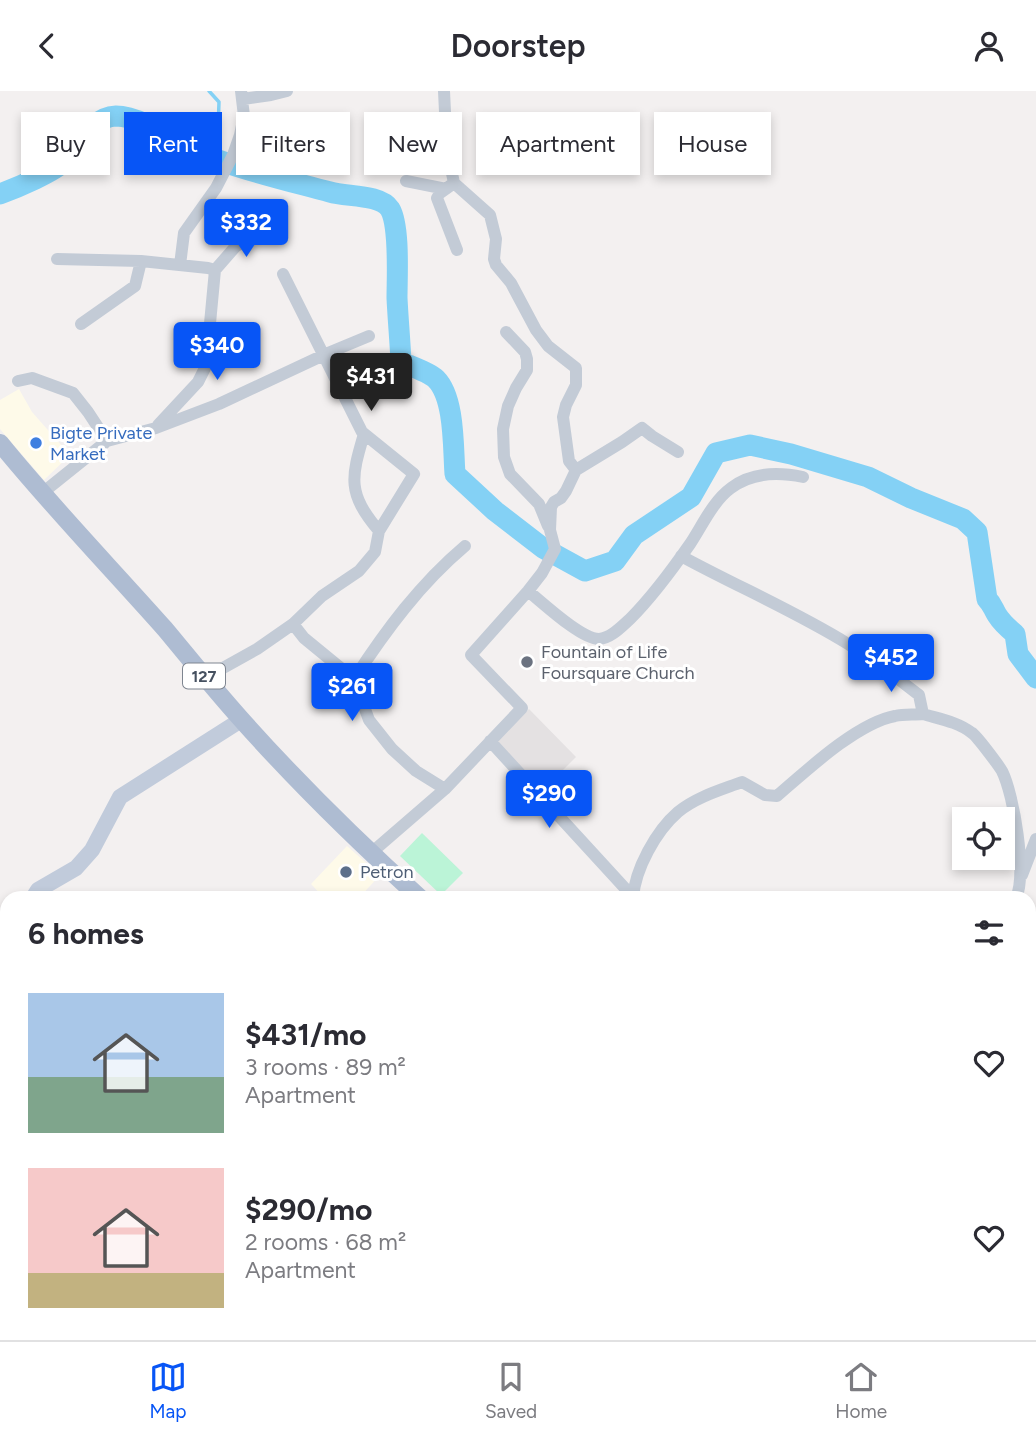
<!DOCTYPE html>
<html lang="en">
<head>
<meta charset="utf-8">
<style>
	body { margin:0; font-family:Figtree,sans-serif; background:#f7f7f7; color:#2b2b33; height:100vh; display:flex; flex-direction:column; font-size:26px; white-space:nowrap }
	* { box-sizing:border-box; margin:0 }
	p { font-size:23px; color:#7c7c81 }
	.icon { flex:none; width:38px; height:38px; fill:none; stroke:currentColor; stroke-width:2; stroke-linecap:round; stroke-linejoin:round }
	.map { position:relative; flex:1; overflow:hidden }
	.sheet { position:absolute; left:0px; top:800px; width:1036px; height:450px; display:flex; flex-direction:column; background:#fff; border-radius:21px 21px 0 0; box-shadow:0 4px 10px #0003 }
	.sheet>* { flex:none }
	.hud { position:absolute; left:21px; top:21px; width:994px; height:63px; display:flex; gap:14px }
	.buttons { position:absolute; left:952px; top:716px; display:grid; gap:14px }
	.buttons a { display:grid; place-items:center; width:63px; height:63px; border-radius:0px; background:#fff; box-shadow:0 4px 10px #0003; font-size:35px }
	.price { position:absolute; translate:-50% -60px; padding:0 16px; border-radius:7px; background:#0755f6; color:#fff; font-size:23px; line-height:46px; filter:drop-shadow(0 2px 4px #0008) }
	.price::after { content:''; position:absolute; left:50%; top:42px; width:21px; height:16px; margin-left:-10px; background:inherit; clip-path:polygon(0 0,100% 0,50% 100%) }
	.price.current { background:#222; color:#fff }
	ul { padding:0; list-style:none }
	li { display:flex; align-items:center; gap:21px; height:175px; padding:0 28px }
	li span { display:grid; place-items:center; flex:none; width:196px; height:140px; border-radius:0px; color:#555 }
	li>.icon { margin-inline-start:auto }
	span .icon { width:84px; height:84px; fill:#fffc; stroke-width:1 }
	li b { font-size:30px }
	h2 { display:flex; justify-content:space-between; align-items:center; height:84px; padding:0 28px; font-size:30px }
	.chip { padding:0 24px; border-radius:0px; background:#fff; box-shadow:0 4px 10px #0003; font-size:24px; line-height:63px }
	.chip.current { background:#0755f6; color:#fff }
	header { display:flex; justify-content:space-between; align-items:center; height:91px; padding:0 28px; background:#fff; font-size:32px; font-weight:600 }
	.menu { display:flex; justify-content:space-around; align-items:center; height:98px; border-top:2px solid #e1e1e2; background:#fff; font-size:19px; color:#7c7c81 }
	.menu a { display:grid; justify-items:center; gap:4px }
	.menu .current { color:#0755f6 }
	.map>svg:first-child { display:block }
	.commercial { fill:#fefae9 }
	.education { fill:#e4e1e2 }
	.garden { fill:#bbf4d7 }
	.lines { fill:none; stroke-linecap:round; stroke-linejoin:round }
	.stream { stroke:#84d1f5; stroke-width:3.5 }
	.river { stroke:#84d1f5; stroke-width:21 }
	.street { stroke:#c3cbd6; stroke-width:12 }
	.secondary { stroke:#c1cbdb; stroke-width:16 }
	.primary { stroke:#aebcd2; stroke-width:18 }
	.shop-dot { fill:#3f7fe0; stroke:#fff; stroke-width:2.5 }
	.worship-dot { fill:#6b7280; stroke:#fff; stroke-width:2.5 }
	.service-dot { fill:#5c6f8a; stroke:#fff; stroke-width:2.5 }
	.labels { text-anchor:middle; stroke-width:6; stroke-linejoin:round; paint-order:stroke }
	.shield { fill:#fff; stroke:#7e8590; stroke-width:2 }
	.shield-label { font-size:16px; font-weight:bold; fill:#465160 }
	.shop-label { font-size:18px; fill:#366cbe; stroke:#fff; text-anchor:start }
	.worship-label { font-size:18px; fill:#5b616d; stroke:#fff; text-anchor:start }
	.service-label { font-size:18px; fill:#4e5e75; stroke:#fff; text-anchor:start }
</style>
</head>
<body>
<header><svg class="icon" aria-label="back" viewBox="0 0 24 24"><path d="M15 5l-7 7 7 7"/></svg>Doorstep<svg class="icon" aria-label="person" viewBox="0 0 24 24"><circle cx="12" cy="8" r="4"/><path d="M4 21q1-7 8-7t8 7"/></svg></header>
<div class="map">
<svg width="1036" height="1249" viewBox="0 0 1036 1249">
	<rect width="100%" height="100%" fill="#f3f0f0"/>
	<path class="commercial" d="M 19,298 L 32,321 L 70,364 L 44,389 L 0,338 L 0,309 Z
		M 347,755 L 380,784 L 359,807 L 324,807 L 311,793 Z"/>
	<path class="education" d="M 529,618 L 576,666 L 542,700 L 495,652 Z"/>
	<path class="garden" d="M 422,742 L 463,782 L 441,804 L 400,765 Z"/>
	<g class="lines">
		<path class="stream" d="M 209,0 L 219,11 L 217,68"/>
		<path class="river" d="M 0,103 C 16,97 55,81 66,69 C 80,54 91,26 116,25 C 144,25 190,59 218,69 C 254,82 293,91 330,101 C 347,106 380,103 390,118 C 400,135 397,186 397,207 C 398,228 400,249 401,271 C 410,275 429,281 436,288 C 455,307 453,357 455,383 L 495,420 L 543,457 L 585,480 L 615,470 L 634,444 L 691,406 L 716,362 L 750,354 L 791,363 L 868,386 L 911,407 L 963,428 L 977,441 L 987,508 C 993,514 993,518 997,524 C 1002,532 1009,538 1015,543 L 1018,563 L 1036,587"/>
		<path class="street" d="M 444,0 L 445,21 L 443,39 L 454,92 L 490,124 L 496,148 L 494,168 L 496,174 L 511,192 L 536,239 L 548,255 L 576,277 L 576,294 L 566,314 L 563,326 L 569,370 L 576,379
			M 243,8 L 271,4 L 287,0
			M 406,90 L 446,98
			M 454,92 L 440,102 L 437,107 L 457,159
			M 57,168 L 141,170 L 208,177 L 215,179 L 206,275 L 198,291 L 158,334
			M 180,174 L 184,142 L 216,97 L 233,64 L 240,44 L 244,25 L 241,0
			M 215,179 L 236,155 L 264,142
			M 81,233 L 135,195 L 141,170
			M 506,241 L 525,261 L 527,268 L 527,279 L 516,297 L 508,315 L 503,338 L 504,366 L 510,383 L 539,413 L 548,435
			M 18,290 L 32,287 L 73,302 L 88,321 L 107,350
			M 364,343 C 351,387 347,402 379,440
			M 41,403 L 107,350 L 156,337 L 219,313 L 328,262 L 369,245
			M 681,465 C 736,495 795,520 848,553 C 873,569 896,586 919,604 L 923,623 C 940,628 958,631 972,642 C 977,645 999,675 1002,680 C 1014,704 1027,783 1016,807
			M 528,500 C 543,512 581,548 599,548 C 611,547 621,536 630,528 C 650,508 674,476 690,453 C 702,435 713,410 731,397 C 752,381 779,381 803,386
			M 293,533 L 304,547 L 354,588 L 369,629 L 392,658 L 416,680 L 445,698
			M 205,587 L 257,558 L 293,533 L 322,505 L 359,480 L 375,461 L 379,440 L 414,383 L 362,341 L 283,183
			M 354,588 C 386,539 420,493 465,455
			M 490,650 L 633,806
			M 371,762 L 445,698 L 522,617 L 471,564 L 528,500 L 542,482 L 555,458 L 550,439 L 551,416 L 554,411 L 561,407 L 566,400 L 576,379 L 622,351 L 642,337 L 652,345 L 678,361
			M 1022,784 L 1036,748
			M 633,807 C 635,778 656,740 678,721 C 696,706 721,699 742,691 L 765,704 L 777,705 C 806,680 857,632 895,625 C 904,623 914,624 923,623
			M 703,1242 L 708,1249
			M 766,1242 L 771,1249
			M 399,1249 L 399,1242
			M 490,1249 L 490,1242
			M 581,1249 L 582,1242"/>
		<path class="secondary" d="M 33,807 L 38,799 L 76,777 L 92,759 L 120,706 L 241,629
			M 0,851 L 7,843"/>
		<path class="primary" d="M 0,352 C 52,416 110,476 165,538 C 190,568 214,598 240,627 C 296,690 357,750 420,807
			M 1029,1185 L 1036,1191"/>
	</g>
	<circle class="shop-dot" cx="36" cy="352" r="7"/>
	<circle class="worship-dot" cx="527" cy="571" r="7"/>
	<circle class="service-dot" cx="346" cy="781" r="7"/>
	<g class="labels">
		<rect class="shield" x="183" y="572.5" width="42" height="25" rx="5"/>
		<g class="shield-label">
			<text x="204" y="591">127</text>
		</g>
		<g class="shop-label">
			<text x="50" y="348">Bigte Private<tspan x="50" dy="21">Market</tspan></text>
		</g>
		<g class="worship-label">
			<text x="541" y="567">Fountain of Life<tspan x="541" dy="21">Foursquare Church</tspan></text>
		</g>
		<g class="service-label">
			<text x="360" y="787">Petron</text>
		</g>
	</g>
</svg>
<div class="buttons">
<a><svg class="icon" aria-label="locate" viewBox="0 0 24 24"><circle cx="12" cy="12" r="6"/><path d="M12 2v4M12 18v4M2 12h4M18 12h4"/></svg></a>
</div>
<b class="price" style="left:246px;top:168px">$332</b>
<b class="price" style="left:217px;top:291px">$340</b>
<b class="price current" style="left:371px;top:322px">$431</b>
<b class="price" style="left:891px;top:603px">$452</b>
<b class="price" style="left:352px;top:632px">$261</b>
<b class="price" style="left:549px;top:739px">$290</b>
<div class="hud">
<a class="chip">Buy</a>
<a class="chip current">Rent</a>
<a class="chip">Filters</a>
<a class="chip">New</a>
<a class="chip">Apartment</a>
<a class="chip">House</a>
</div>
<section class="sheet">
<h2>6 homes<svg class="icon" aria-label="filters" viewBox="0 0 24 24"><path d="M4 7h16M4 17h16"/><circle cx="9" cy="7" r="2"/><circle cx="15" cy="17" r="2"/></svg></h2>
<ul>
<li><span style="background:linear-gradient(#a9c7e8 60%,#7fa58c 0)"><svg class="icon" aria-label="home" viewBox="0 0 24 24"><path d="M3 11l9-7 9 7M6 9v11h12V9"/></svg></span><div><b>$431/mo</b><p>3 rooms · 89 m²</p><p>Apartment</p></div><svg class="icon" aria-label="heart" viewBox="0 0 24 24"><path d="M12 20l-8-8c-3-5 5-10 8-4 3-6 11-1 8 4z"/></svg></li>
<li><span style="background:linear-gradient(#f6c9c9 75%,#c2b280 0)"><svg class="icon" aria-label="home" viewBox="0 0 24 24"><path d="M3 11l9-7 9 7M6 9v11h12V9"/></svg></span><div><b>$290/mo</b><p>2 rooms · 68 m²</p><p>Apartment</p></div><svg class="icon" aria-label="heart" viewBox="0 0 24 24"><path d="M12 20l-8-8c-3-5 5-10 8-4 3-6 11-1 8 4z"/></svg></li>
</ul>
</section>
</div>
<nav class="menu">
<a class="current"><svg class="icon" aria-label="map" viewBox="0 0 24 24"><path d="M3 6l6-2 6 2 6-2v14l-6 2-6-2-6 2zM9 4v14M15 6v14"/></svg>Map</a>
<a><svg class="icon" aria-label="saved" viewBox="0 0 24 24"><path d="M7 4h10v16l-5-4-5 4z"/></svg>Saved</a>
<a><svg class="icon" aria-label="home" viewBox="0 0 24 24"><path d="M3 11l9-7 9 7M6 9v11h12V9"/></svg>Home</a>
</nav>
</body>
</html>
